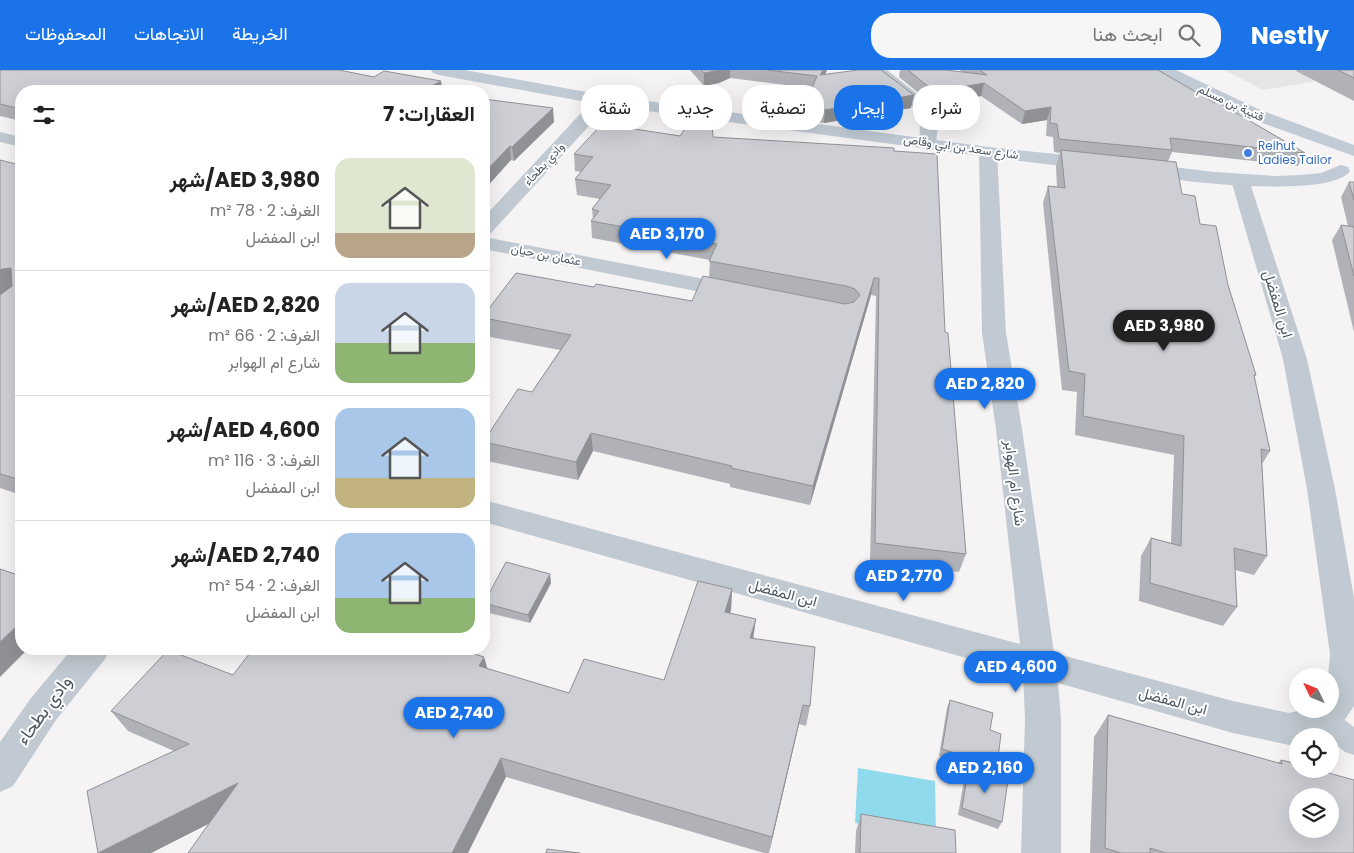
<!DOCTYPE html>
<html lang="ar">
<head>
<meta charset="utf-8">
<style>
	body { margin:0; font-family:Poppins,Vazirmatn,sans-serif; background:#f6f6f6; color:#222; direction:rtl; height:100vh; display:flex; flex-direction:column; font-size:19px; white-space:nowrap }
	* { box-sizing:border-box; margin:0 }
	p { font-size:16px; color:#767676 }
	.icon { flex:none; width:28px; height:28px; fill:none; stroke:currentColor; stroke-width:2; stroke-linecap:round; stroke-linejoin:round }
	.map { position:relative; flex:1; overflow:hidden; direction:ltr }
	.sheet { position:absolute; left:15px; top:15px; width:475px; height:570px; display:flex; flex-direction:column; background:#fff; border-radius:20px; box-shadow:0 5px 20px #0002; direction:rtl }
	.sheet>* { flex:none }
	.guide { position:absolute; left:505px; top:15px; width:475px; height:45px; direction:rtl; display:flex; gap:10px }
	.needle { width:32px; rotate:313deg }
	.fabs { position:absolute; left:1289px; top:598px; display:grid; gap:10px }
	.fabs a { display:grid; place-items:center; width:50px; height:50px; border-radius:50%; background:#fff; box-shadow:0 5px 20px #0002; font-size:25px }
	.price { position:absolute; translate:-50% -42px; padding:0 11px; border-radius:18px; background:#1a73e8; color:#fff; font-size:16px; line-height:32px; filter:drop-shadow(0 1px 2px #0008) }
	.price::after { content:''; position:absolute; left:50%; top:30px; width:15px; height:11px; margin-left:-8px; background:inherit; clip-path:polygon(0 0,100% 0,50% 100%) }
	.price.active { background:#222; color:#fff }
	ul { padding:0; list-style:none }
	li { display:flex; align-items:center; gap:15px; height:125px; padding:0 15px }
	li+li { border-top:1px solid #e0e0e0 }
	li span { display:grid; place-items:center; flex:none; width:140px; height:100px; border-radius:15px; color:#555 }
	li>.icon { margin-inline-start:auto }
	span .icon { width:60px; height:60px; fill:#fffc; stroke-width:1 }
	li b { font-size:21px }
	h2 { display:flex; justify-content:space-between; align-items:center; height:60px; padding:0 15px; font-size:21px }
	.pill { padding:0 18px; border-radius:20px; background:#fff; box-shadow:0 5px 20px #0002; font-size:18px; line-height:45px }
	.pill.active { background:#1a73e8; color:#fff }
	header { display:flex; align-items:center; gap:30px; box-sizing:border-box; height:70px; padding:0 25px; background:#1a73e8; color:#fff }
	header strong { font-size:24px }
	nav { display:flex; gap:28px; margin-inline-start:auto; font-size:18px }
	.search { width:350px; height:45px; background:#f6f6f6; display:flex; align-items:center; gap:12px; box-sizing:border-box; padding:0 18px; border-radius:20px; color:#767676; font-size:19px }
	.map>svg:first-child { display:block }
	.education { fill:#e6e4e5 }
	.water { fill:#90daee }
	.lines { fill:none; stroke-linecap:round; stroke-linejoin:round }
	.lane { fill:#c1cad2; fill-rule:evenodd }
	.street { fill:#c1cad2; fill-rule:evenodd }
	.secondary { fill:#c1cbd6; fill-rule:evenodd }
	.wall { fill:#b0b2b7 }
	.shaded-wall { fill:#909195 }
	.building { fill:#cdcfd5; stroke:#909195; fill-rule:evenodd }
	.shop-dot { fill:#3f7fe0; stroke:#fff; stroke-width:2 }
	.labels { text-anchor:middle; stroke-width:4; stroke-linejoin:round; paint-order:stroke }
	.far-street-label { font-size:12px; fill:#4a5661; stroke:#fff }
	.far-shop-label { font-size:12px; fill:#366cbe; stroke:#fff; text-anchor:start }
	.street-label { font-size:15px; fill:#4a5661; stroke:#fff }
	.near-street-label { font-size:18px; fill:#4a5661; stroke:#fff }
</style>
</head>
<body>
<header>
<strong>Nestly</strong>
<div class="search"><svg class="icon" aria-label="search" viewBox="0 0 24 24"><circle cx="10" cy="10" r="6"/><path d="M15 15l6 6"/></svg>ابحث هنا</div>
<nav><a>الخريطة</a><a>الاتجاهات</a><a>المحفوظات</a></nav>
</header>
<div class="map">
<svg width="1354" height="783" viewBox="0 0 1354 783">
	<rect width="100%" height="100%" fill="#f5f3f3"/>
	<path class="education" d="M 1224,0 L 1354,0 L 1348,6 L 1263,20 Z"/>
	<path class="water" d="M 858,698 L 935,711 L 936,766 L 855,753 Z"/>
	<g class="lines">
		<path class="lane" d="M 1326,639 L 1334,642 L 1354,657 L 1354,685 L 1345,682 L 1330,670 L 1330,666 C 1321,666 1316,657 1312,650 L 1316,642 Z"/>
		<path class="street" d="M 869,0 L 887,0 L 930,34 L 937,47 L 938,55 L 936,73 L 933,77 L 927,78 L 921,77 L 918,73 C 929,25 890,30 869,0 Z
			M 603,25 L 609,26 L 611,30 L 609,34 L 491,163 L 484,165 L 484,147 L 597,26 Z
			M 0,62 L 21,67 L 21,77 L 0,72 Z
			M 988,77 L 994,78 L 997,82 L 1006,263 L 1022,359 L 1054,583 L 1233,631 L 1289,643 L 1305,639 L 1330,639 L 1330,606 L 1328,606 L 1330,584 L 1307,419 L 1283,289 L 1231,110 L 1233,106 L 1240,104 L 1247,106 L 1249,110 L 1307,289 L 1335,419 L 1354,528 L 1354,636 L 1337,661 L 1324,666 L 1298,666 L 1298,673 L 1289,675 L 1233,663 L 1058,613 L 1061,649 L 1061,783 L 1021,783 L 1025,649 L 1023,604 L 484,452 L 484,430 L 1020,574 L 996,359 L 982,263 L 979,82 L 982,78 Z
			M 484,167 L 736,215 L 744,217 L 747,222 L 744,227 L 736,229 L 484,179 Z
			M 72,579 L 110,579 L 105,589 L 56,650 L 13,716 L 0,722 L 0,672 L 31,628 Z"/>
		<path class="secondary" d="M 431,0 L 465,0 L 603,25 L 988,77 L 1095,88 L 1102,90 L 1104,94 L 1102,98 L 1095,100 L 988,87 L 603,35 L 439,5 L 433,3 Z
			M 1156,0 L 1176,0 L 1258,39 L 1354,75 L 1354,86 L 1246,47 L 1158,3 Z
			M 1141,93 L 1214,102 L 1275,106 L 1302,105 L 1321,103 L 1341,95 L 1348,97 L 1350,101 C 1330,130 1169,111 1134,103 L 1132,99 L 1134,95 Z"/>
	</g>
	<path class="wall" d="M 0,0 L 21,21 L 21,51 L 0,46 Z
		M 690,0 L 827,0 L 825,5 L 911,38 L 824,53 L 802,50 L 804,37 L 811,18 L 730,8 L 719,13 L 704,16 Z
		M 900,0 L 946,0 L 962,2 L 960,0 L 1158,0 L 1213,32 L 1214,30 L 1305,83 L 1298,96 L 1172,82 L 1168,91 L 1182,124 L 1200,154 L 1228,215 L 1256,305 L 1254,308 L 1270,381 L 1262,394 L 1267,486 L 1254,505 L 1235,500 L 1237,537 L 1223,556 L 1139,531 L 1141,486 L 1151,468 L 1171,473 L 1174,385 L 1075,365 L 1077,322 L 1062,320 L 1043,133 L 1048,116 L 1057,117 L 1056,96 L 1060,83 L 1054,82 L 1053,67 L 1046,66 L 1047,50 L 1022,54 L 981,26 L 932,34 L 899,7 Z
		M 1297,0 L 1354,0 L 1354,31 L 1296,1 Z
		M 484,29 L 554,52 L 514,91 L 511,90 L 484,120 Z
		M 680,66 L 713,67 L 894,81 L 945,262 L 966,484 L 959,502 L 870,491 L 876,226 L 871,225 L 810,435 L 730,417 L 730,414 L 593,381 L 578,410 L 487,391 L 484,376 L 484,371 L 532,322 L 560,280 L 485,266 L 484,257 L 484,245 L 594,217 L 692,231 L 709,208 L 710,190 L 592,168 L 591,151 L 593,149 L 592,139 L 600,129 L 577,125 L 575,109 L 581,102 L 575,101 L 574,84 Z
		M 0,90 L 21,98 L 21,425 L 0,418 Z
		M 1349,112 L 1354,112 L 1354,262 L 1332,170 L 1341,155 L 1348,156 L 1341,127 Z
		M 551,513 L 530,553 L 485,542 L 484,532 Z
		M 732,519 L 731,540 L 730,543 L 754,568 L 810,636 L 806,656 L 799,654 L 769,783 L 764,783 L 506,707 L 209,753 L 151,783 L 174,681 L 128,661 L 111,641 L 233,605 L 488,599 L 569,623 L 664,610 Z
		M 950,630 L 997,696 L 993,703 L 939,686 L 947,638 Z
		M 1108,645 L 1278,693 L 1281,690 L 1354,783 L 1090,783 L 1094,667 Z
		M 969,696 L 1002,752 L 998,759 L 958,745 L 965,704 Z
		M 861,744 L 956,783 L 855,783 L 856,761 Z"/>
	<path class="shaded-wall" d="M 720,0 L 730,0 L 730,8 L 719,13 L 704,16 L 704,3 Z
		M 823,0 L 827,0 L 819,18 L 820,5 Z
		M 441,11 L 443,21 L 424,21 L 424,20 Z
		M 984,13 L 981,26 L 932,34 L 935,22 Z
		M 914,25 L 911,38 L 824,53 L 825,40 Z
		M 1051,37 L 1047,50 L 1022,54 L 1025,41 Z
		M 553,38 L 554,52 L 514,91 L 512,77 Z
		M 510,76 L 511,90 L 484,120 L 484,103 Z
		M 11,198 L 21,214 L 0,227 L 0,200 L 2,199 Z
		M 874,208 L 871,225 L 810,435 L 813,416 Z
		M 591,363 L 593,381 L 578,410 L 576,392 Z
		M 550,504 L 551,513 L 530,553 L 528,545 Z
		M 732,519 L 731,540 L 723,563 L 725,542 Z
		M 756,549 L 753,570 L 750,568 Z
		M 21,552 L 21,579 L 28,579 L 0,607 L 0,572 Z
		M 484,587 L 490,607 L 479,596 Z
		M 803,635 L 799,654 L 769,783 L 772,767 Z
		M 501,688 L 506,707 L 468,783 L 452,783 Z
		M 238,713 L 252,732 L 151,783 L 98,783 Z"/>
	<path class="building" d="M 0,0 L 339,0 L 374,7 L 384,1 L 441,11 L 424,20 L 430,21 L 21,21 L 21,39 L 0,34 Z
		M 701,0 L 720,0 L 704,3 Z
		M 767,0 L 823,0 L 820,5 L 858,0 L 881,0 L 914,25 L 825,40 L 804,37 L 817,6 Z
		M 908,0 L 946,0 L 987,5 L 980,0 L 1158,0 L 1215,33 L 1214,30 L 1305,83 L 1170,68 L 1172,80 L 1059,69 L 1057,54 L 1050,53 L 1051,37 L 1025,41 L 984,13 L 935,22 Z
		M 1338,0 L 1354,0 L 1354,8 Z
		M 484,29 L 553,38 L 512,77 L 510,76 L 484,103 Z
		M 689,52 L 712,55 L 713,67 L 894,78 L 894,81 L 937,84 L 945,262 L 948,263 L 966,484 L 875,473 L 879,208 L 874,208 L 813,416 L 731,398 L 732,396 L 591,363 L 576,392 L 484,372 L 484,371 L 518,319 L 532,322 L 571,265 L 484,248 L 484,245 L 516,203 L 594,217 L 596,214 L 692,231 L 703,206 L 845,234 L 854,232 L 860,225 L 855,219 L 846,216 L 709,191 L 717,174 L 591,151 L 599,141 L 592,139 L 611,115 L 575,109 L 593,87 L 574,84 L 602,54 L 680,66 Z
		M 1061,80 L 1176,92 L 1182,124 L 1195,126 L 1200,154 L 1216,156 L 1228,215 L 1256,305 L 1254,305 L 1270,381 L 1261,379 L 1267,486 L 1234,478 L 1237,537 L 1150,513 L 1151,468 L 1181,476 L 1184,366 L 1083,346 L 1085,304 L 1069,301 L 1048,116 L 1065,118 Z
		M 0,90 L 20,95 L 15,97 L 21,98 L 21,410 L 0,404 L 0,225 L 12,216 L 11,198 L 2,199 L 0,200 Z
		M 1349,112 L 1354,112 L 1354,130 Z
		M 1341,155 L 1354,157 L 1354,206 Z
		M 506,492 L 550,504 L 528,545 L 484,533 Z
		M 0,499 L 21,506 L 21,552 L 0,572 Z
		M 698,511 L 732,519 L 725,542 L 756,549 L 750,568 L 815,577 L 810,636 L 803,635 L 772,767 L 501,688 L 452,783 L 188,783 L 238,713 L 98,783 L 87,721 L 189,674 L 111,641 L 168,580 L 233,605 L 253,579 L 459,579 L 484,587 L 479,596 L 569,623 L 584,589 L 664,610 Z
		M 950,630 L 993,643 L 990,660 L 1001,664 L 997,696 L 942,679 Z
		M 1108,645 L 1282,694 L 1281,690 L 1298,694 L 1298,699 L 1314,699 L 1354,710 L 1354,783 L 1166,783 L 1150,778 L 1150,783 L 1121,783 L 1105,778 ZM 1298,726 L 1330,726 L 1330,759 L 1298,759 Z
		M 969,696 L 1008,710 L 1002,752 L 962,738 Z
		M 861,744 L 955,760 L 956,783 L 860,783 Z
		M 547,779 L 580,783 L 546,783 Z"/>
	<circle class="shop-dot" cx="1248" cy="83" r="5"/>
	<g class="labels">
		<g class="far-street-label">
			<text transform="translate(1231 33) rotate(25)" y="4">قتيبة بن مسلم</text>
			<text transform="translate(961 77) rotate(8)" y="4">شارع سعد بن ابي وقاص</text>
			<text transform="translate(544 94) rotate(-47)" y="4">وادي بطحاء</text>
			<text transform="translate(546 185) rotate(11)" y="4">عثمان بن حيان</text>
		</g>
		<g class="far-shop-label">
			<text x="1258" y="80">Reihut<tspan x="1258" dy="14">Ladies Tailor</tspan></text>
		</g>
		<g class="street-label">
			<text transform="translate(1278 234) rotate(73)" y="5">ابن المفضل</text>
			<text transform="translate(1015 413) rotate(83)" y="5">شارع ام الهوابر</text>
			<text transform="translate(783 523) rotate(15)" y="5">ابن المفضل</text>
			<text transform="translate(1173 631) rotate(15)" y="5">ابن المفضل</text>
		</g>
		<g class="near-street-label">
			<text transform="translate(44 640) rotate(-54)" y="6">وادي بطحاء</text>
		</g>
	</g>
</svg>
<div class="fabs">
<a><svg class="needle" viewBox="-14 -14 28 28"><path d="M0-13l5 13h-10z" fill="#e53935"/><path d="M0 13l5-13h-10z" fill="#767676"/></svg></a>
<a><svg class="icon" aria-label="locate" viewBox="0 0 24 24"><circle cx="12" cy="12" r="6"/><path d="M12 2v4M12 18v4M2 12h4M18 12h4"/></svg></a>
<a><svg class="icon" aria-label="layers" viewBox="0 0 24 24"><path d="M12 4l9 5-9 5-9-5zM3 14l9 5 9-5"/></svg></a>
</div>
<b class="price" style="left:667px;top:190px">AED 3,170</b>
<b class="price active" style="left:1164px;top:282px">AED 3,980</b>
<b class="price" style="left:985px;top:340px">AED 2,820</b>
<b class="price" style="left:904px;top:532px">AED 2,770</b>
<b class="price" style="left:1016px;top:623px">AED 4,600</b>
<b class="price" style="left:454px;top:669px">AED 2,740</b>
<b class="price" style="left:985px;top:724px">AED 2,160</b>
<div class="guide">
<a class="pill">شراء</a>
<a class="pill active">إيجار</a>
<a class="pill">تصفية</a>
<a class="pill">جديد</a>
<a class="pill">شقة</a>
</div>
<section class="sheet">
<h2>العقارات: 7<svg class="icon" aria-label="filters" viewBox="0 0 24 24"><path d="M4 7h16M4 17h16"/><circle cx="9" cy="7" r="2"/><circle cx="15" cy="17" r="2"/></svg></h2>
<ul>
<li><span style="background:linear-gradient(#dfe7d0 75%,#b9a48a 0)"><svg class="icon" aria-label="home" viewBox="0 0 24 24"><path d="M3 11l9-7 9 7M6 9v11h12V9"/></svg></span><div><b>AED 3,980/شهر</b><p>الغرف: 2 · 78 m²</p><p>ابن المفضل</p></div></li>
<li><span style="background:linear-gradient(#c9d6e8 60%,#8fb573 0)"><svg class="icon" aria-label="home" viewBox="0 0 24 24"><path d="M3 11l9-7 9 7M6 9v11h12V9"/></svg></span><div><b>AED 2,820/شهر</b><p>الغرف: 2 · 66 m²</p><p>شارع ام الهوابر</p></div></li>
<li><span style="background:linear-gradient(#a9c7e8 70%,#c2b280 0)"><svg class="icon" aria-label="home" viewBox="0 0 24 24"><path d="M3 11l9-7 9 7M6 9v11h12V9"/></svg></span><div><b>AED 4,600/شهر</b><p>الغرف: 3 · 116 m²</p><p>ابن المفضل</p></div></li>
<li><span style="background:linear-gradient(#a9c7e8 65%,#8fb573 0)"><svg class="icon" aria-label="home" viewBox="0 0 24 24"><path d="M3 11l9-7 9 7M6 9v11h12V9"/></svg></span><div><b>AED 2,740/شهر</b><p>الغرف: 2 · 54 m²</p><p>ابن المفضل</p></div></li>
</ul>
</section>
</div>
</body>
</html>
